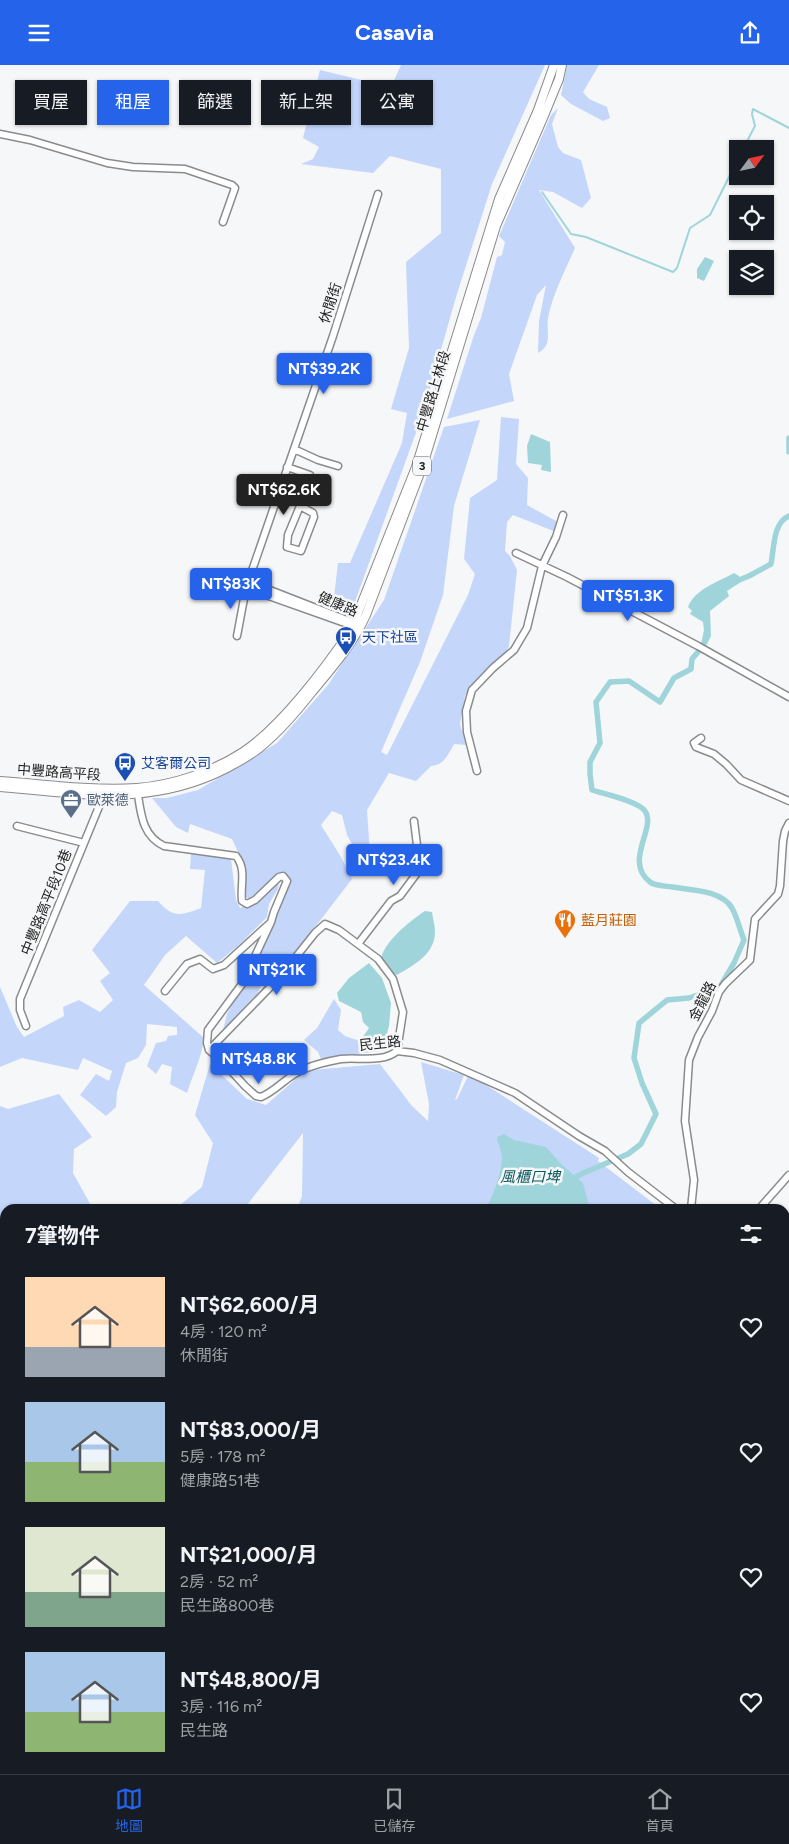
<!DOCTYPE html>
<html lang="zh-TW">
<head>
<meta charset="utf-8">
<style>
	body { margin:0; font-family:Figtree,"Noto Sans TC",sans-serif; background:#20242c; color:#f1f3f6; height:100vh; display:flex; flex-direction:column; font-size:19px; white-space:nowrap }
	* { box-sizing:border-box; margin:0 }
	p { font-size:16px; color:#9ea1a6 }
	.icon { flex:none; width:28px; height:28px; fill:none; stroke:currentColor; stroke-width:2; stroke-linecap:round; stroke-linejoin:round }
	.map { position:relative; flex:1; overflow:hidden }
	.side { position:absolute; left:0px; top:1139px; width:790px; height:571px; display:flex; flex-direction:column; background:#171b24; border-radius:15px 15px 0 0; box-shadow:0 1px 4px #0004 }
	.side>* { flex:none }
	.guide { position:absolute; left:15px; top:15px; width:500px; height:45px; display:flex; gap:10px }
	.needle { width:32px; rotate:57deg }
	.buttons { position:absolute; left:729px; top:75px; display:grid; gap:10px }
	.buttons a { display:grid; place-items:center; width:45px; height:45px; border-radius:0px; background:#171b24; box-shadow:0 1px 4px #0004; font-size:25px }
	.price { position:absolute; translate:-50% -42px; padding:0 11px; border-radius:5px; background:#2563eb; color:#fff; font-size:16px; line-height:32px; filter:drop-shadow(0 1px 2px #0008) }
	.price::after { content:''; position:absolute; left:50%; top:30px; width:15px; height:11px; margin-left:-8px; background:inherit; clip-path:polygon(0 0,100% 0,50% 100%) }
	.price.selected { background:#222; color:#fff }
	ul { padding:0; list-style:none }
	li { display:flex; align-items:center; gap:15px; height:125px; padding:0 25px }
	li span { display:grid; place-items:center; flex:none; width:140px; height:100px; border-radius:0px; color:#555 }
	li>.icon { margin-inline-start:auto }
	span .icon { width:60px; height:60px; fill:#fffc; stroke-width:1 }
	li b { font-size:21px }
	h2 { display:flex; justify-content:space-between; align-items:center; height:60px; padding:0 25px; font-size:21px }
	.tag { padding:0 18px; border-radius:0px; background:#171b24; box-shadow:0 1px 4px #0004; font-size:18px; line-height:45px }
	.tag.selected { background:#2563eb; color:#fff }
	header { display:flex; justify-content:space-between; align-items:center; height:65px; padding:0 25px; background:#2563eb; color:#fff; font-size:22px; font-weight:700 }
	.dock { display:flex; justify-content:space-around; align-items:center; height:70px; border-top:1px solid #363941; background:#171b24; font-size:14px; color:#9ea1a6 }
	.dock a { display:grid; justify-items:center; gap:2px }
	.dock .selected { color:#2563eb }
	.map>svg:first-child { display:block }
	.green { fill:#c5d6fb }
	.water { fill:#9fd5da }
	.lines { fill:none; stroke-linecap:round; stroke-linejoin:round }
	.stream { stroke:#9fd5da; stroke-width:2 }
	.canal { stroke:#9fd5da; stroke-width:5.5 }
	.minor-casing { stroke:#8a8b8c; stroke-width:9 }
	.major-casing { stroke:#8a8b8c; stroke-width:10 }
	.minor { stroke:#fff; stroke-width:6 }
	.major { stroke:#fff; stroke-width:8 }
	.labels { text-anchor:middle; stroke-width:5; stroke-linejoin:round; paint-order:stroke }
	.shield { fill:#f6f7f8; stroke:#606060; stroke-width:1 }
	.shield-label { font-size:12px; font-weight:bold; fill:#1f1f1f }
	.street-label { font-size:14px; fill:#1f1f1f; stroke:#f6f7f8 }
	.transit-label { font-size:14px; fill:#164399; stroke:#f6f7f8; text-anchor:start }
	.service-label { font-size:14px; fill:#4e5e75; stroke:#f6f7f8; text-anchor:start }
	.food-label { font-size:14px; fill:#c56008; stroke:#f6f7f8; text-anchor:start }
	.water-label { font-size:15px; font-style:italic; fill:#0b595f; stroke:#f6f7f8 }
</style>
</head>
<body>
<header><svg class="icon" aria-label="menu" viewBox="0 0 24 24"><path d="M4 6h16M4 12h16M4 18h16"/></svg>Casavia<svg class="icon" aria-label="share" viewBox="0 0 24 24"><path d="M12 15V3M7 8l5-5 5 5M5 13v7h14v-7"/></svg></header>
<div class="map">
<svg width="789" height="1709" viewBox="0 0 789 1709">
	<rect width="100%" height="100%" fill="#f6f7f8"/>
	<path class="green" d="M 401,0 L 545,0 L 492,119 L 456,232 L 423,348 L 352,545 L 333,540 L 338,498 L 350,498 L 402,378 L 407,348 L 391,344 L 409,283 L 406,197 L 441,168 L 441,104 L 390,91 L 373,108 L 301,99 L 313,94 L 319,82 L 303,73 L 320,5 L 391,22 Z
		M 567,0 L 599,0 L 583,27 L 589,34 L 607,42 L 610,53 L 603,56 L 571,39 L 561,30 Z
		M 558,43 L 552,59 L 558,82 L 563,88 L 581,95 L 591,133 L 582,143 L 553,127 L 539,125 L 575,183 C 565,206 553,228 548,253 C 546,267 553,280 538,288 L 539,256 L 546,220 L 537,230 L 509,309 L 514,336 L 447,354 L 474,270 L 481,253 L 497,192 L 502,190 L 505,177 L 499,171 L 551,50 Z
		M 501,352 L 519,354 L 516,399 L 528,413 L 527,440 L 556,456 L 556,467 L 513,450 L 507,457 L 505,486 L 510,491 L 517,505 L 509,581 L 503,594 L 465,630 L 460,659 L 466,680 L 454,679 C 448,690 444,700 431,701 L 416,716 L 389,708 L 367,745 L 370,789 L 357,788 L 347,770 L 342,750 L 332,746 L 321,760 L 341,792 L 352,814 L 292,892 L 266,908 L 257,930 L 223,965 L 227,949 L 265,876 L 288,815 L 277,809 L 249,834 L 242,829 L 239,789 L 232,774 L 190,759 L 188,768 L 176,762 L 152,733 L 167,733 L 198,725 L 277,678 L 328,620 L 384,535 L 444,362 L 480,355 L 454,441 L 443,530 L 420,597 L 381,687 L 387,690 L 468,530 L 475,509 L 464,494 L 470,433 L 497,415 Z
		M 191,789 L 231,794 L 236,835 L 240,843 L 250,839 L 272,817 L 279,817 L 278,824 L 269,839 L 267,852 L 238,881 L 217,898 L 186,871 L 165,890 L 144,920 L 204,973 C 202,992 193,1009 187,1028 L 170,1019 L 172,1002 L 162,999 L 156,1009 L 147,1001 L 156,978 L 166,976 L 168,971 L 177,970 L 177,962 L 147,959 L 146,980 L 138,993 L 126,998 L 117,1027 L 116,1042 L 106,1051 L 80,1030 L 96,1009 L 109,1016 L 112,1006 L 83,993 L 78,1005 L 22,993 L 0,1002 L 0,922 L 17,962 L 24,972 L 64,951 L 63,942 L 79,935 L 100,947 L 113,935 L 100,916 L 110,908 L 92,885 L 130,836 L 158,836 C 173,853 180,851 201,843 L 205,805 L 190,804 Z
		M 334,934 L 341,945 L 338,965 L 345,971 L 387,985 L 321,994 L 318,987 L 304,975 L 317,963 Z
		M 421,997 L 464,1010 L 455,1035 L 457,1034 L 469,1009 L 599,1093 L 598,1096 L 661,1144 L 297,1144 L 302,1131 L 303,1068 L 244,1144 L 175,1144 L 202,1122 L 213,1078 L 195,1050 L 210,999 L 247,1034 L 266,1040 L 297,1013 L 312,1005 L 380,999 L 412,1041 L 428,1056 L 429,1039 Z
		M 59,1029 L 92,1072 L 74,1084 L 73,1108 L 93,1144 L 5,1144 L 5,1441 L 0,1445 L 0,1041 L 8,1044 Z
		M 785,1248 L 789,1251 L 789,1666 L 785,1666 Z
		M 0,1501 L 5,1502 L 5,1633 L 0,1629 Z
		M 5,1654 L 5,1705 L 685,1705 L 679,1709 L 0,1709 L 0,1662 Z"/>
	<path class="water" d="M 705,192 L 714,196 L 704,216 L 697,213 L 697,204 Z
		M 531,369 L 550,377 L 551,407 L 541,405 L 542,400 L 528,398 L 527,381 Z
		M 734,508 L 739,511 L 741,517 L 727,526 L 729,531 L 710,546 L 711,571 L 705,583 L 701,579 L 704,565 L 703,557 L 690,549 L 692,546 L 688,542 C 695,524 718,517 734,508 Z
		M 425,846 L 432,847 C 433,854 435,861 435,867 C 435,889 414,900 397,910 L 390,907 L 381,896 C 381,879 411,855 425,846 Z
		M 369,898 L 382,913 L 391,938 L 389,961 L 385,975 L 378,980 L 362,973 L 369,963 L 363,957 L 361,947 L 339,936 L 337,928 L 349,913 Z
		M 504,1069 L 514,1075 L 546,1082 L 561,1099 L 583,1118 L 590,1144 L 486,1144 C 493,1130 505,1102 501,1087 C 500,1081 497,1078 497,1072 Z"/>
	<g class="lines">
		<path class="stream" d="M 743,84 L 755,61 L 752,49 L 753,44 L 789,63
			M 542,127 L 571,169 L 586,172 L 673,207 L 677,203 L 690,163 L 710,150 L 738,94"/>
		<path class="canal" d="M 789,373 L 789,387
			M 734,517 L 749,511 L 771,499 C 774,484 773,457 789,451
			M 574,1118 L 576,1112 L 581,1109 L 628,1089 L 641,1079 L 656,1049 L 642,1018 L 634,993 L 639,958 L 667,935 L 689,933 L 720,922 L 734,898 L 744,875 C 740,865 737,852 732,843 C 721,825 691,825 672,822 C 666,821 655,821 650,817 C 623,796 657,763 645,746 C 638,736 604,729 592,725 L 590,709 L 590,697 L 600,678 L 596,637 L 610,617 L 629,616 L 660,637 L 674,613 L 691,604 L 692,594 L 703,581
			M 298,1709 L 300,1705"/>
		<g class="minor-casing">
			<path id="minor" d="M 0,69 L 30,75 L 107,98 L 133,102 L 185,104 L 232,120 L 235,123 L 223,157
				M 294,384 L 318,395 L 338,401
				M 287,402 L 310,410 L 300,438 L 300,441 L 288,470 L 287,482 L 301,486 L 314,452 L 313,448 L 300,441
				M 516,488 L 567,512 L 698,581 L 789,632
				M 249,515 L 257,520 L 357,559
				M 246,523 L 356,562
				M 237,571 L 246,523 L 333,271 L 378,129
				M 701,673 L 694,678 L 696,682 L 714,689 L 726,699 L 741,715 L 789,736
				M 477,706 L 467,667 L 466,646 L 472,625 L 493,603 L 514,585 L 527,563 L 542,501 L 556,472 L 563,450
				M 137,724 C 141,747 141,770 164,781 L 236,791 C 247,805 240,820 242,836 L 247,839 L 255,835 L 279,812 L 283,811 L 287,816 L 274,847 L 271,857 L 242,919 L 208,965 L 207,978 L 209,985 L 222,996 L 245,1021 L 256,1031 L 261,1032 C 278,1025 288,1009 307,1003 C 317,999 330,996 341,994 C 358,992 383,998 397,986 L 414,988 L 440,995 L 515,1028 L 579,1071 L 605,1086 L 628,1107 L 676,1144
				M 17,761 L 84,778
				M 358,879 L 391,836 L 400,831 L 420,804 L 414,756
				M 165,926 L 187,899 L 200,894 L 213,904 L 224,900 L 269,859
				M 26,961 L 20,945 L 20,934 L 105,727
				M 209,985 L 280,912 L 315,868 L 325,859 L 339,865 L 378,894 L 393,914 L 403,947 L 397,986
				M 691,1144 L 694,1115 L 685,1056 L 689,995 L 698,972 L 712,946 L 719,927 L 725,919 L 750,895 L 755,854 L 778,829 L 780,821 L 783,776 L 785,766 L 789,758
				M 759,1144 L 789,1110
				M 785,1239 L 789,1242"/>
		</g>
		<g class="major-casing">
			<path id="major" d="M 0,716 C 45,719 91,726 137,723 C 174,720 212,707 243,687 C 281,662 326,602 351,565 L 416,402 L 499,134 L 538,45 L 554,0
				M 0,722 C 81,729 152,742 227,703 C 240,696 252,690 263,680 C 281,665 297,646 312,627 C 332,603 353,579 366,550 L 423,400 L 496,161 L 543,53 L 559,14 L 562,0"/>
		</g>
		<use href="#minor" class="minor"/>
		<use href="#major" class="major"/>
	</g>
	<defs>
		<g id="bus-pin" transform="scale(1.125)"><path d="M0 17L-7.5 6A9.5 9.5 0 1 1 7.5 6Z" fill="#1a4fb4" stroke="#f6f7f8"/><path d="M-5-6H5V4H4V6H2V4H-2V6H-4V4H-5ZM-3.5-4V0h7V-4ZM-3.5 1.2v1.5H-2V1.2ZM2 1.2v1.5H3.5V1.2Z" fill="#fff"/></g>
		<g id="office-pin" transform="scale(1.125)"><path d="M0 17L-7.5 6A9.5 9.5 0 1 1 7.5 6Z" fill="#5c6f8a" stroke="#f6f7f8"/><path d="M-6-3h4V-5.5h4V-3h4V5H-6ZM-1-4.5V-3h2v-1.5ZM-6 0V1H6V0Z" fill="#fff"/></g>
		<g id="restaurant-pin" transform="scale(1.125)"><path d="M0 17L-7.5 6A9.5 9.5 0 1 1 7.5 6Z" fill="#e8710a" stroke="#f6f7f8"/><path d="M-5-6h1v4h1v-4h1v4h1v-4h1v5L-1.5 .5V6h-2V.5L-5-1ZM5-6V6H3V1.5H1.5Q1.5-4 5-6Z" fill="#fff"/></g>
	</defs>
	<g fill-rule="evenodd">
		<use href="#bus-pin" x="346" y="572"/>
		<use href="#bus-pin" x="125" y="698"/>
		<use href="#office-pin" x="71" y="735"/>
		<use href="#restaurant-pin" x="565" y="855"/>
	</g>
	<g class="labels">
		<rect class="shield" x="413" y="391.5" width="18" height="19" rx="4"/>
		<g class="shield-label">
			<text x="422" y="405">3</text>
		</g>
		<g class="street-label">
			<text transform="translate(330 238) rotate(-72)" y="5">休閒街</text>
			<text transform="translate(433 326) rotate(-73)" y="5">中豐路上林段</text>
			<text transform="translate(338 539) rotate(23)" y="5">健康路</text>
			<text transform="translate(59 707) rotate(4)" y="5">中豐路高平段</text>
			<text transform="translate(46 837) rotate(-68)" y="5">中豐路高平段10巷</text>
			<text transform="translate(702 936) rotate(-63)" y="5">金龍路</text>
			<text transform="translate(380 978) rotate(-6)" y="5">民生路</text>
		</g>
		<g class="transit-label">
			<text x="362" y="577">天下社區</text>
			<text x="141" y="703">艾客爾公司</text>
		</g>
		<g class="service-label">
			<text x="87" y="740">歐萊德</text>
		</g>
		<g class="food-label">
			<text x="581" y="860">藍月莊園</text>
		</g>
		<g class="water-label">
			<text x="530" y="1117">風櫃口埤</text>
		</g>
	</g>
</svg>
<div class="buttons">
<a><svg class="needle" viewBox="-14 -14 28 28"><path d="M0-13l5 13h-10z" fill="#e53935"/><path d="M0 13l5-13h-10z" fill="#9ea1a6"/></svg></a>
<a><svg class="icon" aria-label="locate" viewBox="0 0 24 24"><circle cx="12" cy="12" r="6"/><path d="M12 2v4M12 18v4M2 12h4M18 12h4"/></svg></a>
<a><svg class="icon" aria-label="layers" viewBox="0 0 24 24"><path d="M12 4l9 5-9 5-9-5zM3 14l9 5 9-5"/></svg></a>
</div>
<b class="price" style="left:324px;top:330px">NT$39.2K</b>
<b class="price selected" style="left:284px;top:451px">NT$62.6K</b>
<b class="price" style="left:231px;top:545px">NT$83K</b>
<b class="price" style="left:628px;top:557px">NT$51.3K</b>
<b class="price" style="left:394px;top:821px">NT$23.4K</b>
<b class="price" style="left:277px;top:931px">NT$21K</b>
<b class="price" style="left:259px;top:1020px">NT$48.8K</b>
<div class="guide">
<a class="tag">買屋</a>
<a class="tag selected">租屋</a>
<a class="tag">篩選</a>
<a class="tag">新上架</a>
<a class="tag">公寓</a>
</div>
<section class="side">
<h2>7筆物件<svg class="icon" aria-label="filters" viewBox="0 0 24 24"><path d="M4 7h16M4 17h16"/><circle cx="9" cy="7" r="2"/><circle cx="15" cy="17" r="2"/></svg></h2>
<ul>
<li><span style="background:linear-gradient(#ffd9b3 70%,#9aa5b1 0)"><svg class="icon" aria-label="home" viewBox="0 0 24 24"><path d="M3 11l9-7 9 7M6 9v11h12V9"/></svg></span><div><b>NT$62,600/月</b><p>4房 · 120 m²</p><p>休閒街</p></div><svg class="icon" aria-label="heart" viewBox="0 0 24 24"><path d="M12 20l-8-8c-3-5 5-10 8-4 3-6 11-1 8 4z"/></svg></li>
<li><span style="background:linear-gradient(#a9c7e8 60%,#8fb573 0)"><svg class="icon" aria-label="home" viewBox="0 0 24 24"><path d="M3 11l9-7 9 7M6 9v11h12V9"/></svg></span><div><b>NT$83,000/月</b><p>5房 · 178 m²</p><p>健康路51巷</p></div><svg class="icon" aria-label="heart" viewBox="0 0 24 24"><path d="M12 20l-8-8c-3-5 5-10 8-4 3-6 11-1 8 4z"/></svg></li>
<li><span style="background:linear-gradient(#dfe7d0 65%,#7fa58c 0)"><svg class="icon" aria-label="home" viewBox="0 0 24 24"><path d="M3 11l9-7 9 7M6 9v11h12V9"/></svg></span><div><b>NT$21,000/月</b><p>2房 · 52 m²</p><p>民生路800巷</p></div><svg class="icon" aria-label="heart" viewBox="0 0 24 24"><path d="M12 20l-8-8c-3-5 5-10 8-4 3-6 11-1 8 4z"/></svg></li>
<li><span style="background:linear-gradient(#a9c7e8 60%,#8fb573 0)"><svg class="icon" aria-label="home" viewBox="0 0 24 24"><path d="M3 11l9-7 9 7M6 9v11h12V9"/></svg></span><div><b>NT$48,800/月</b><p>3房 · 116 m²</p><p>民生路</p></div><svg class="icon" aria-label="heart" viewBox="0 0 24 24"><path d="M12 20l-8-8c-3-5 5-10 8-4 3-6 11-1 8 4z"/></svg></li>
</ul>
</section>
</div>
<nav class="dock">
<a class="selected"><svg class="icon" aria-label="map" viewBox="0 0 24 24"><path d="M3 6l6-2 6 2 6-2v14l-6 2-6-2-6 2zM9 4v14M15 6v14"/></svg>地圖</a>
<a><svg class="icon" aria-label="saved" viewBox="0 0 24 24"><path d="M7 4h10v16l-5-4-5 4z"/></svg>已儲存</a>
<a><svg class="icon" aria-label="home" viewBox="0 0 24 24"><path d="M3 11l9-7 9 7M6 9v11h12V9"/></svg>首頁</a>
</nav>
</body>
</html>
